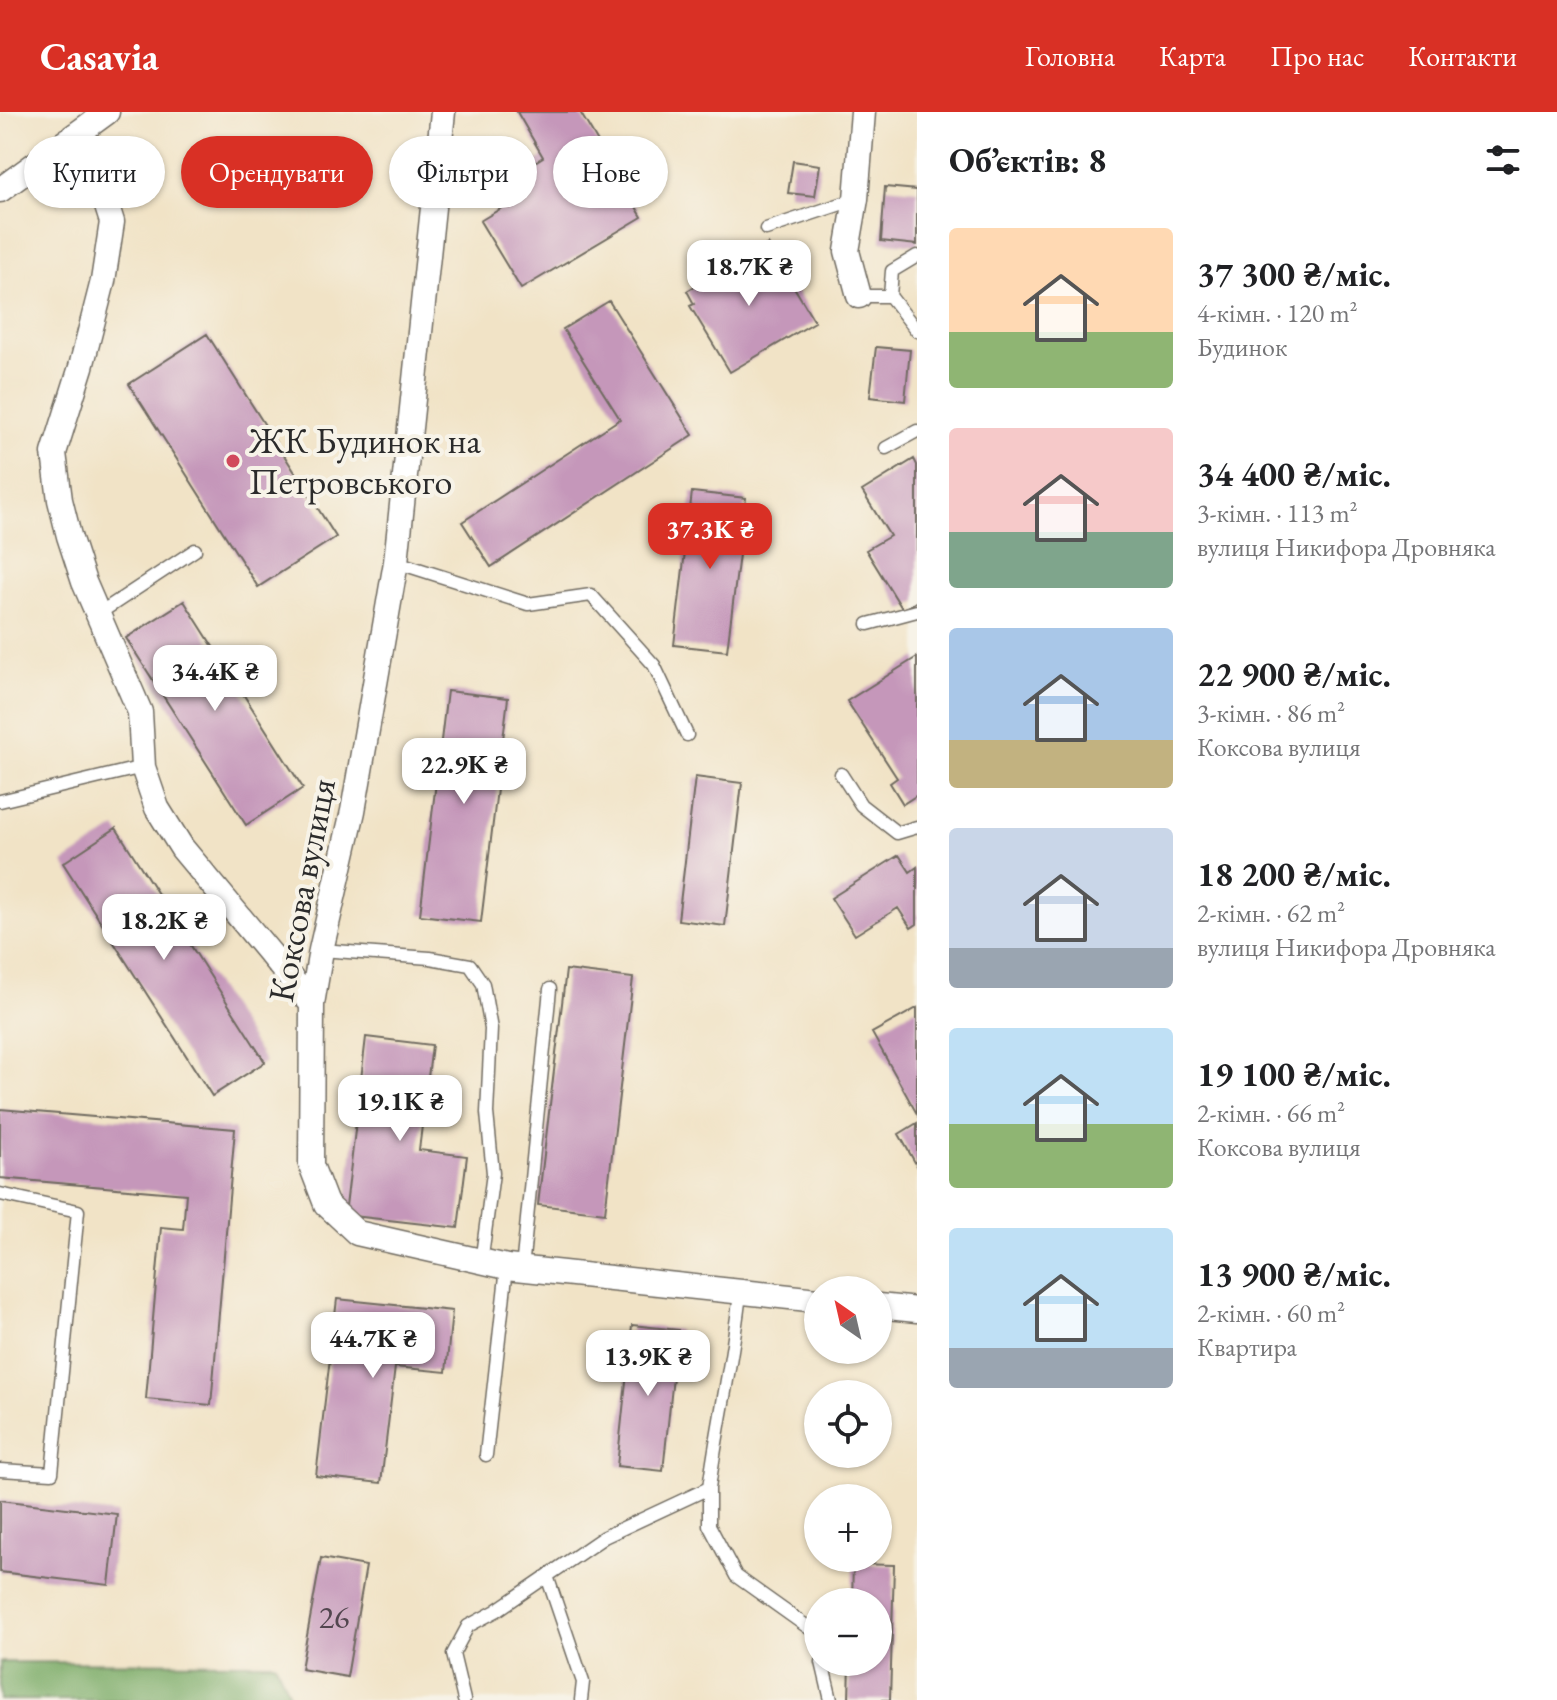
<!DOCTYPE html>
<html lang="uk">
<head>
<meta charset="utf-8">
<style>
	body { margin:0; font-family:"EB Garamond",serif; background:#f2f2f2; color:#202124; height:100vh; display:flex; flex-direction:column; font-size:30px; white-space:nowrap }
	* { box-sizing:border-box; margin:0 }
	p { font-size:26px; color:#757577 }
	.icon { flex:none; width:44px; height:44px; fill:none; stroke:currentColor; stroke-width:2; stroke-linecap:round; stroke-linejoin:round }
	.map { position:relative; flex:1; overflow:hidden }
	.side { display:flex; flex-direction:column; background:#fff; width:640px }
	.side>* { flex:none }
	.hud { position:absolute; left:24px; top:24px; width:760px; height:72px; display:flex; gap:16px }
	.needle { width:52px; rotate:326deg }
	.controls { position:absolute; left:804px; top:1164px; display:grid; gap:16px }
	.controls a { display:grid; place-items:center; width:88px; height:88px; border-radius:50%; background:#fff; box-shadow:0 2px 6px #0004; font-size:40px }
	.price { position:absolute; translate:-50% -68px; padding:0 18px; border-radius:16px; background:#fff; color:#222; font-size:26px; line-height:52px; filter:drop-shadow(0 2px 4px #0008) }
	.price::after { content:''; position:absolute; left:50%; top:48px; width:24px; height:18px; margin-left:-12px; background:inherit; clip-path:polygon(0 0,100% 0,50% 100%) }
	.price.active { background:#d93025; color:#fff }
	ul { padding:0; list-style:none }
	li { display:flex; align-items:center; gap:24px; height:200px; padding:0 32px }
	li span { display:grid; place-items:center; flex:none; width:224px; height:160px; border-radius:8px; color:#555 }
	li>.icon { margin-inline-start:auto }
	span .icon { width:96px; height:96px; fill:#fffc; stroke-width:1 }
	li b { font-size:34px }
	h2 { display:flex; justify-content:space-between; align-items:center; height:96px; padding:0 32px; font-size:34px }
	.tag { padding:0 28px; border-radius:36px; background:#fff; box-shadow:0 2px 6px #0004; font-size:28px; line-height:72px }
	.tag.active { background:#d93025; color:#fff }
	header { display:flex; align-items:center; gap:48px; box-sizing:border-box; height:112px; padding:0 40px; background:#d93025; color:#fff }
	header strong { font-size:38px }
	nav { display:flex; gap:44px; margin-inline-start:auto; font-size:28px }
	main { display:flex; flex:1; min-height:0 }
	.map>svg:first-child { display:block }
	.forest { fill:#7cac67; stroke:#546c49; stroke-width:2 }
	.building { fill:#c597ba }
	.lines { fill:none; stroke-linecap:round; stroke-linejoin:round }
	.lane-casing { stroke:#706b61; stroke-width:15 }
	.street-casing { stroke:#706b61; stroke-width:27 }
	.lane { stroke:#fff; stroke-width:12 }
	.street { stroke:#fff; stroke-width:24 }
	.poi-dot { fill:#d1495b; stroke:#f7f3e8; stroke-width:3 }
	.labels { text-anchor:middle; stroke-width:8; stroke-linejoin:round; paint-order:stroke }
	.number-label { font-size:32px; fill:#52464f }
	.poi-label { font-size:36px; fill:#2b2b2b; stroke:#f7f3e8; text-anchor:start }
	.street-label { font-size:36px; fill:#2b2b2b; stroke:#f7f3e8 }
</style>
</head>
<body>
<header>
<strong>Casavia</strong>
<nav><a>Головна</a><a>Карта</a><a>Про нас</a><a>Контакти</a></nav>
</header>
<main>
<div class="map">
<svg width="917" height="1588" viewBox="0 0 917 1588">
	<rect width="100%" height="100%" fill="#f7f3e8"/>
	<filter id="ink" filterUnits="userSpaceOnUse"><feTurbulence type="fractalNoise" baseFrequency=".0125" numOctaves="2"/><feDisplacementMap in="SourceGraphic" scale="16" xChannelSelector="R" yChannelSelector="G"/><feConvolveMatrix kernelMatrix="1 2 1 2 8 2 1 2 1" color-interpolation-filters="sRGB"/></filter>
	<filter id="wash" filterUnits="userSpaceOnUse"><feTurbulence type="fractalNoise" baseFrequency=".006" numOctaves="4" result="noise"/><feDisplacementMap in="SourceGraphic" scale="32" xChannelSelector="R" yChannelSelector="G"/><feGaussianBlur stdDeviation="1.8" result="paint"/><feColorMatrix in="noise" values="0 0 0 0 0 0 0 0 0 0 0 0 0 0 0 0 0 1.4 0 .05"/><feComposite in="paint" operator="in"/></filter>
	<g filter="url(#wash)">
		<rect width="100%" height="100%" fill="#f1e3c6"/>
		<path class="forest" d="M 0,1550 L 275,1551 L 292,1588 L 0,1588 Z"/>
		<g id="blocks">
			<path class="building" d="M 517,0 L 580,0 L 642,105 L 521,177 L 480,109 L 530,79 L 519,60 L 543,45 Z
				M 793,49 L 820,53 L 815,84 L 788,81 Z
				M 885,75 L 917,78 L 917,133 L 881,129 Z
				M 768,132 L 815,210 L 730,260 L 690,194 L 694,192 L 687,179 Z
				M 609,189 L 693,323 L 491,455 L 462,410 L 620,307 L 563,217 Z
				M 207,222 L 336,425 L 258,475 L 129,272 Z
				M 876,235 L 910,238 L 905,289 L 870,285 Z
				M 914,347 L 917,353 L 917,489 L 903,498 L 866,438 L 890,424 L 862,379 Z
				M 692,380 L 746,386 L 727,539 L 674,533 Z
				M 184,489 L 303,676 L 246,713 L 126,526 Z
				M 917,545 L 917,683 L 903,692 L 890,671 L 897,666 L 847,589 Z
				M 447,579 L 508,586 L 481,810 L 420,803 Z
				M 695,665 L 742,671 L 725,814 L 678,808 Z
				M 116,716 L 265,950 L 212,984 L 63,751 Z
				M 899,743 L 910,760 L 917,755 L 917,812 L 911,816 L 898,796 L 855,823 L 831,786 Z
				M 566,858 L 633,866 L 605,1101 L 538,1093 Z
				M 917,896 L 917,1002 L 872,921 Z
				M 366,925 L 432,933 L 419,1038 L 467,1044 L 458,1116 L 345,1103 Z
				M 0,997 L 235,1017 L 211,1293 L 146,1287 L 161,1115 L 183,1117 L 186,1082 L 0,1066 Z
				M 917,1011 L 917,1054 L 899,1022 Z
				M 337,1187 L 452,1199 L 446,1260 L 395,1255 L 381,1371 L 316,1364 Z
				M 632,1213 L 678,1218 L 663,1359 L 617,1354 Z
				M 0,1388 L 117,1402 L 109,1473 L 0,1460 Z
				M 321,1446 L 366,1454 L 347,1565 L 301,1557 Z
				M 853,1452 L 894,1453 L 890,1588 L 849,1588 L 850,1550 L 878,1550 L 878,1490 L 852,1490 Z"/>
		</g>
	</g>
	<g filter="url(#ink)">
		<use href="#blocks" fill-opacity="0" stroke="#706b61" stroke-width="2"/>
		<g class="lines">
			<g class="lane-casing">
				<path id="lane" d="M 766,117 L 856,87
					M 859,184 L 890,184 L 917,219
					M 890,184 L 892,159 L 917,144
					M 886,336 L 917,319
					M 396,450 L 528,492 L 591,483 L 654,553 L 687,623
					M 98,502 L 195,438
					M 868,512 L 917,499
					M 841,662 L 861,693 L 897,721 L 917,715
					M 0,689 L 143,655
					M 321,838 L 430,846 L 470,853 L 483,872 L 491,917 L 487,1001 L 493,1061 L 481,1151
					M 0,1082 L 78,1099 L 52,1361 L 0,1358
					M 522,1157 L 550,877
					M 486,1343 L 507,1155
					M 709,1376 L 709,1413 L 736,1464 L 816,1521 L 818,1531
					M 547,1464 L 583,1570 L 581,1588
					M 822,1550 L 831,1588
					M 464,1588 L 453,1542 L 468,1514 L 496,1499 L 604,1425 L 709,1376 C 718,1310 733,1246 740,1181"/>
			</g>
			<g class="street-casing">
				<path id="street" d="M 443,0 L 396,450 L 353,699 L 321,838 L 312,892 L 311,1053 L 326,1092 L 357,1121 L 507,1155 L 818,1188
					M 69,29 L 105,88 L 112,110 L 103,169 L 81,255 L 54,341 L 60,388 L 69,424 L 84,470 L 140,600 L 143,655 L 157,696 L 182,736 L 312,892
					M 0,78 L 107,0
					M 859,184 L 847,139 L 856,87 L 863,0
					M 878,1194 L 917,1198"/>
			</g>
			<use href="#lane" class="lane"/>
			<use href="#street" class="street"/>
		</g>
	</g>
	<circle class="poi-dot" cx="233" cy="349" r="8"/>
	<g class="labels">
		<g class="number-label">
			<text x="334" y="1516">26</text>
		</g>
		<g class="poi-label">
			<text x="249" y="341">ЖК Будинок на<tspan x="249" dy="41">Петровського</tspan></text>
		</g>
		<g class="street-label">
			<text transform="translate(301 778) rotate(-79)" y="13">Коксова вулиця</text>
		</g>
	</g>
</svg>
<div class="controls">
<a><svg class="needle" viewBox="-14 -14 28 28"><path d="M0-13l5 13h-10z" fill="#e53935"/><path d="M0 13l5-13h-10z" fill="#757577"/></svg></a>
<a><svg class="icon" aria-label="locate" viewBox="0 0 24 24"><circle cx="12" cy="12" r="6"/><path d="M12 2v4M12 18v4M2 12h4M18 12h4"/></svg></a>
<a>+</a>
<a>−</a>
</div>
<b class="price" style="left:749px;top:196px">18.7K ₴</b>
<b class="price active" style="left:710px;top:459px">37.3K ₴</b>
<b class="price" style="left:215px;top:601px">34.4K ₴</b>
<b class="price" style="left:464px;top:694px">22.9K ₴</b>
<b class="price" style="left:164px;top:850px">18.2K ₴</b>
<b class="price" style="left:400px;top:1031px">19.1K ₴</b>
<b class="price" style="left:373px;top:1268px">44.7K ₴</b>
<b class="price" style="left:648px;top:1286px">13.9K ₴</b>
<div class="hud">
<a class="tag">Купити</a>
<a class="tag active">Орендувати</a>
<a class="tag">Фільтри</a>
<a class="tag">Нове</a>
</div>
</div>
<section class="side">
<h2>Об’єктів: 8<svg class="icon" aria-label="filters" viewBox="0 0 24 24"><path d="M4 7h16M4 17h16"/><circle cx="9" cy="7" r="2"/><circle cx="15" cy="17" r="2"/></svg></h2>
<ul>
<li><span style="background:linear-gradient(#ffd9b3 65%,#8fb573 0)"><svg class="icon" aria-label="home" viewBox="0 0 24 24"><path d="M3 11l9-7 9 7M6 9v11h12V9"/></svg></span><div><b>37 300 ₴/міс.</b><p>4-кімн. · 120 m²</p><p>Будинок</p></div></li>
<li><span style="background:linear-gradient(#f6c9c9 65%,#7fa58c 0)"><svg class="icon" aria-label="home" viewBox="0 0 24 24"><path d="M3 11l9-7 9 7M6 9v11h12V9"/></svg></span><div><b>34 400 ₴/міс.</b><p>3-кімн. · 113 m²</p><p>вулиця Никифора Дровняка</p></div></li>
<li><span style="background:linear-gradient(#a9c7e8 70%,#c2b280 0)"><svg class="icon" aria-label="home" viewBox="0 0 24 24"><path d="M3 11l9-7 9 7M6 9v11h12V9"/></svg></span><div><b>22 900 ₴/міс.</b><p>3-кімн. · 86 m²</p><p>Коксова вулиця</p></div></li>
<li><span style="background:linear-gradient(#c9d6e8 75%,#9aa5b1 0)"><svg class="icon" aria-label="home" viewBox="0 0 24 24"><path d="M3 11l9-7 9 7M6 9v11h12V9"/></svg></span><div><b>18 200 ₴/міс.</b><p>2-кімн. · 62 m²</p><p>вулиця Никифора Дровняка</p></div></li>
<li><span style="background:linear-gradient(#bfe0f5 60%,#8fb573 0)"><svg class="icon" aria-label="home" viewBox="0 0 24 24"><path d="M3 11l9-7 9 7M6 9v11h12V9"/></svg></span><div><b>19 100 ₴/міс.</b><p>2-кімн. · 66 m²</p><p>Коксова вулиця</p></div></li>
<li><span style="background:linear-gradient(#bfe0f5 75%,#9aa5b1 0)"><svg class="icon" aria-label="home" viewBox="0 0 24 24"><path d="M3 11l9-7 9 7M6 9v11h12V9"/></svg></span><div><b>13 900 ₴/міс.</b><p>2-кімн. · 60 m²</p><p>Квартира</p></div></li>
</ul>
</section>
</main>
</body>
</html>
